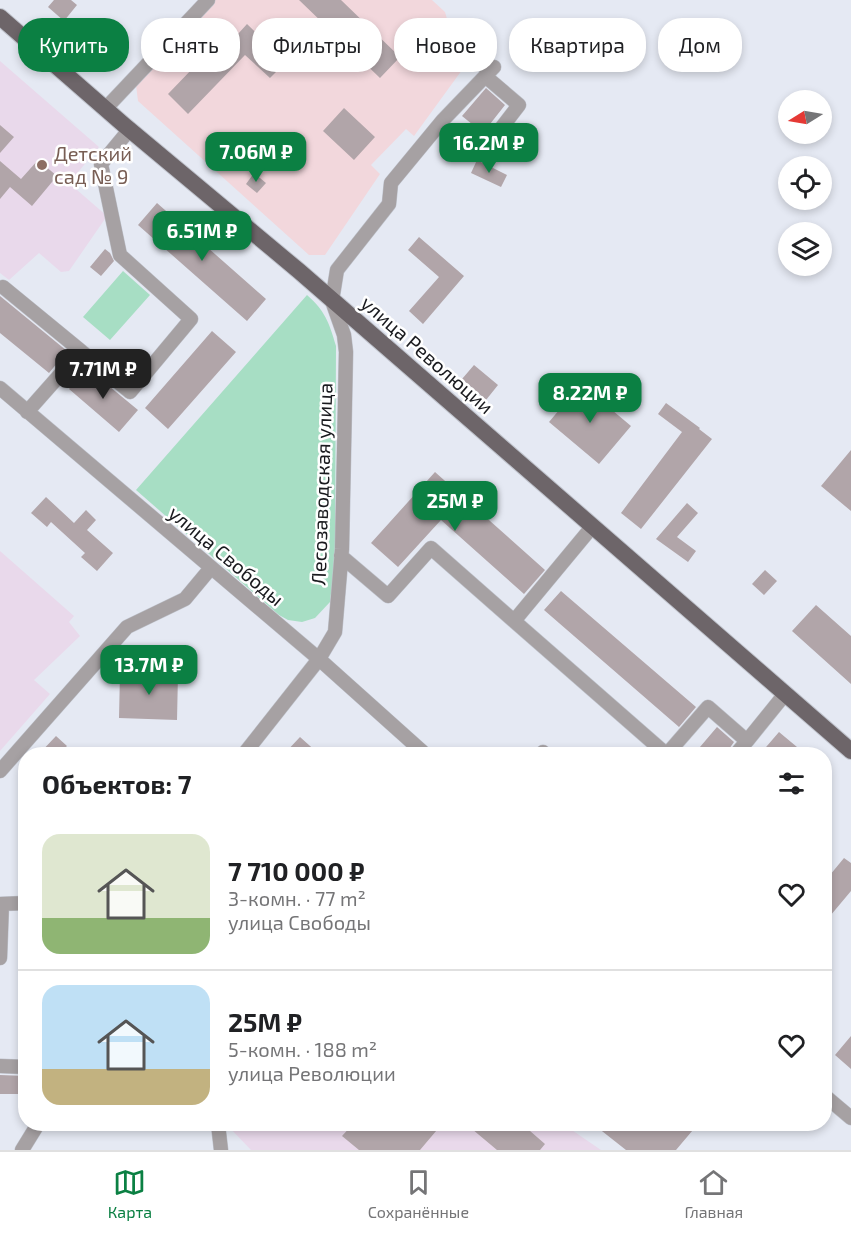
<!DOCTYPE html>
<html lang="ru">
<head>
<meta charset="utf-8">
<style>
	body { margin:0; font-family:"Exo 2",sans-serif; background:#f2f2f2; color:#202124; height:100vh; display:flex; flex-direction:column; font-size:22px; white-space:nowrap }
	* { box-sizing:border-box; margin:0 }
	p { font-size:20px; color:#757577 }
	.icon { flex:none; width:33px; height:33px; fill:none; stroke:currentColor; stroke-width:2; stroke-linecap:round; stroke-linejoin:round }
	.map { position:relative; flex:1; overflow:hidden }
	.drawer { position:absolute; left:18px; top:747px; width:814px; height:384px; display:flex; flex-direction:column; background:#fff; border-radius:24px; box-shadow:0 3px 9px #0003 }
	.drawer>* { flex:none }
	.guide { position:absolute; left:18px; top:18px; width:816px; height:54px; display:flex; gap:12px }
	.needle { width:39px; rotate:259deg }
	.controls { position:absolute; left:778px; top:90px; display:grid; gap:12px }
	.controls a { display:grid; place-items:center; width:54px; height:54px; border-radius:50%; background:#fff; box-shadow:0 3px 9px #0003; font-size:30px }
	.price { position:absolute; translate:-50% -51px; padding:0 14px; border-radius:12px; background:#0b8043; color:#fff; font-size:20px; line-height:39px; filter:drop-shadow(0 2px 3px #0008) }
	.price::after { content:''; position:absolute; left:50%; top:36px; width:18px; height:14px; margin-left:-9px; background:inherit; clip-path:polygon(0 0,100% 0,50% 100%) }
	.price.on { background:#222; color:#fff }
	ul { padding:0; list-style:none }
	li { display:flex; align-items:center; gap:18px; height:150px; padding:0 24px }
	li+li { border-top:2px solid #e0e0e0 }
	li span { display:grid; place-items:center; flex:none; width:168px; height:120px; border-radius:18px; color:#555 }
	li>.icon { margin-inline-start:auto }
	span .icon { width:72px; height:72px; fill:#fffc; stroke-width:1 }
	li b { font-size:26px }
	h2 { display:flex; justify-content:space-between; align-items:center; height:72px; padding:0 24px; font-size:26px }
	.chip { padding:0 21px; border-radius:24px; background:#fff; box-shadow:0 3px 9px #0003; font-size:21px; line-height:54px }
	.chip.on { background:#0b8043; color:#fff }
	.tabs { display:flex; justify-content:space-around; align-items:center; height:84px; border-top:2px solid #e0e0e0; background:#fff; font-size:16px; color:#757577 }
	.tabs a { display:grid; justify-items:center; gap:3px }
	.tabs .on { color:#0b8043 }
	.map>svg:first-child { display:block }
	.education { fill:#e9d9eb }
	.medical { fill:#f2d7dc }
	.green { fill:#a7dec4 }
	.building { fill:#b1a5a9 }
	.lines { fill:none; stroke-linecap:round; stroke-linejoin:round }
	.minor-casing { stroke:#c0c4cd; stroke-width:15 }
	.major-casing { stroke:#c0c4cd; stroke-width:18 }
	.minor { stroke:#a6a1a3; stroke-width:14 }
	.major { stroke:#6d6569; stroke-width:16 }
	.education-dot { fill:#8d6e63; stroke:#fff; stroke-width:2 }
	.labels { text-anchor:middle; stroke-width:5; stroke-linejoin:round; paint-order:stroke }
	.education-label { font-size:20px; fill:#785e54; stroke:#fff; text-anchor:start }
	.street-label { font-size:20px; fill:#191a1e; stroke:#fff }
</style>
</head>
<body>
<div class="map">
<svg width="851" height="1150" viewBox="0 0 851 1150">
	<rect width="100%" height="100%" fill="#e5e9f3"/>
	<path class="education" d="M 0,61 L 99,147 L 69,183 L 107,216 L 69,271 L 61,272 L 39,253 L 9,280 L 0,273 Z
		M 0,551 L 74,616 L 69,622 L 80,636 L 34,680 L 50,694 L 0,751 Z
		M 226,1124 L 563,1124 L 601,1150 L 251,1150 Z"/>
	<path class="medical" d="M 214,0 L 432,0 L 445,12 L 462,70 L 414,136 L 406,129 L 371,165 L 380,174 L 325,255 L 309,255 L 138,101 L 136,85 Z"/>
	<path class="green" d="M 123,271 L 150,295 L 110,340 L 83,317 Z
		M 307,295 C 325,311 329,322 336,346 L 335,560 L 330,602 L 315,618 L 302,622 L 288,620 L 279,615 L 136,490 Z"/>
	<path class="building" d="M 54,0 L 71,0 L 77,5 L 64,21 L 48,7 Z
		M 299,0 L 341,0 L 400,57 L 380,78 Z
		M 247,24 L 286,62 L 270,78 L 245,55 L 188,114 L 168,94 L 221,39 L 228,45 Z
		M 486,88 L 505,105 L 483,133 L 462,116 Z
		M 344,108 L 375,137 L 354,160 L 323,131 Z
		M 0,125 L 14,137 L 0,153 Z
		M 38,160 L 57,176 L 32,206 L 10,187 L 0,199 L 0,161 L 21,179 Z
		M 477,160 L 507,175 L 501,187 L 471,173 Z
		M 254,173 L 266,183 L 257,193 L 246,184 Z
		M 157,203 L 266,299 L 247,321 L 138,225 Z
		M 419,237 L 464,276 L 423,324 L 409,311 L 439,277 L 408,250 Z
		M 105,249 L 110,253 L 114,261 L 101,276 L 90,267 Z
		M 0,296 L 67,351 L 49,373 L 0,333 Z
		M 212,331 L 236,352 L 168,429 L 145,408 Z
		M 474,365 L 498,385 L 486,400 L 462,379 Z
		M 87,368 L 138,410 L 119,432 L 69,389 Z
		M 581,384 L 631,426 L 599,464 L 549,422 Z
		M 666,403 L 700,428 L 699,429 L 712,439 L 641,529 L 621,513 L 682,432 L 658,414 Z
		M 851,450 L 851,511 L 821,486 Z
		M 435,472 L 545,570 L 524,594 L 441,520 L 398,567 L 371,543 Z
		M 46,497 L 74,523 L 86,510 L 96,520 L 87,530 L 113,553 L 97,571 L 81,557 L 85,553 L 51,522 L 47,527 L 31,513 Z
		M 687,503 L 698,513 L 677,537 L 696,551 L 688,562 L 656,539 Z
		M 765,570 L 777,581 L 764,595 L 752,584 Z
		M 561,591 L 696,707 L 679,727 L 544,610 Z
		M 816,605 L 851,636 L 851,684 L 792,631 Z
		M 120,673 L 178,674 L 177,720 L 119,718 Z
		M 717,727 L 734,742 L 729,749 L 727,754 L 694,754 Z
		M 779,732 L 797,747 L 792,754 L 760,754 Z
		M 56,736 L 67,746 L 59,754 L 39,754 Z
		M 300,737 L 319,754 L 284,754 Z
		M 844,858 L 851,863 L 851,891 L 825,922 L 825,881 Z
		M 851,1036 L 851,1069 L 835,1055 Z
		M 0,1075 L 26,1076 L 26,1094 L 0,1094 Z
		M 353,1124 L 442,1124 L 420,1150 L 359,1150 L 342,1136 Z
		M 466,1124 L 522,1124 L 545,1144 L 540,1150 L 497,1150 Z
		M 593,1124 L 698,1124 L 676,1150 L 626,1150 Z"/>
	<g class="lines">
		<g class="minor-casing">
			<path id="minor" d="M 485,76 L 519,105 L 492,140
				M 106,108 L 208,0
				M 3,287 L 81,351
				M 0,388 L 319,659 L 425,754
				M 27,412 L 81,351 L 130,392 L 191,319 L 120,255 L 101,164 L 130,129
				M 341,556 L 388,596 L 431,548 L 514,621 L 592,527
				M 514,621 L 666,754
				M 543,752 L 545,754
				M 244,754 L 319,659 L 335,632 L 342,549 L 346,352 L 344,335 L 332,301 L 337,270 L 389,204 L 391,183 L 443,120 L 494,67
				M 667,754 L 708,707 L 747,741 L 785,694
				M 736,754 L 747,741
				M 0,771 L 127,627 L 185,599 L 210,569
				M 0,904 L 26,903
				M 0,958 L 2,904
				M 0,1066 L 26,1067
				M 825,1096 L 851,1118
				M 218,1124 L 221,1150
				M 22,1150 L 38,1124"/>
		</g>
		<g class="major-casing">
			<path id="major" d="M 0,17 L 124,125 L 299,271 L 851,751"/>
		</g>
		<use href="#minor" class="minor"/>
		<use href="#major" class="major"/>
	</g>
	<circle class="education-dot" cx="42" cy="165" r="6"/>
	<g class="labels">
		<g class="education-label">
			<text x="54" y="161">Детский<tspan x="54" dy="23">сад № 9</tspan></text>
		</g>
		<g class="street-label">
			<text transform="translate(427 355) rotate(41)" y="7">улица Революции</text>
			<text transform="translate(322 484) rotate(-88)" y="7">Лесозаводская улица</text>
			<text transform="translate(226 556) rotate(40)" y="7">улица Свободы</text>
		</g>
	</g>
</svg>
<div class="controls">
<a><svg class="needle" viewBox="-14 -14 28 28"><path d="M0-13l5 13h-10z" fill="#e53935"/><path d="M0 13l5-13h-10z" fill="#757577"/></svg></a>
<a><svg class="icon" aria-label="locate" viewBox="0 0 24 24"><circle cx="12" cy="12" r="6"/><path d="M12 2v4M12 18v4M2 12h4M18 12h4"/></svg></a>
<a><svg class="icon" aria-label="layers" viewBox="0 0 24 24"><path d="M12 4l9 5-9 5-9-5zM3 14l9 5 9-5"/></svg></a>
</div>
<b class="price" style="left:489px;top:174px">16.2M ₽</b>
<b class="price" style="left:256px;top:183px">7.06M ₽</b>
<b class="price" style="left:202px;top:262px">6.51M ₽</b>
<b class="price on" style="left:103px;top:400px">7.71M ₽</b>
<b class="price" style="left:590px;top:424px">8.22M ₽</b>
<b class="price" style="left:455px;top:532px">25M ₽</b>
<b class="price" style="left:149px;top:696px">13.7M ₽</b>
<div class="guide">
<a class="chip on">Купить</a>
<a class="chip">Снять</a>
<a class="chip">Фильтры</a>
<a class="chip">Новое</a>
<a class="chip">Квартира</a>
<a class="chip">Дом</a>
</div>
<section class="drawer">
<h2>Объектов: 7<svg class="icon" aria-label="filters" viewBox="0 0 24 24"><path d="M4 7h16M4 17h16"/><circle cx="9" cy="7" r="2"/><circle cx="15" cy="17" r="2"/></svg></h2>
<ul>
<li><span style="background:linear-gradient(#dfe7d0 70%,#8fb573 0)"><svg class="icon" aria-label="home" viewBox="0 0 24 24"><path d="M3 11l9-7 9 7M6 9v11h12V9"/></svg></span><div><b>7 710 000 ₽</b><p>3-комн. · 77 m²</p><p>улица Свободы</p></div><svg class="icon" aria-label="heart" viewBox="0 0 24 24"><path d="M12 20l-8-8c-3-5 5-10 8-4 3-6 11-1 8 4z"/></svg></li>
<li><span style="background:linear-gradient(#bfe0f5 70%,#c2b280 0)"><svg class="icon" aria-label="home" viewBox="0 0 24 24"><path d="M3 11l9-7 9 7M6 9v11h12V9"/></svg></span><div><b>25M ₽</b><p>5-комн. · 188 m²</p><p>улица Революции</p></div><svg class="icon" aria-label="heart" viewBox="0 0 24 24"><path d="M12 20l-8-8c-3-5 5-10 8-4 3-6 11-1 8 4z"/></svg></li>
</ul>
</section>
</div>
<nav class="tabs">
<a class="on"><svg class="icon" aria-label="map" viewBox="0 0 24 24"><path d="M3 6l6-2 6 2 6-2v14l-6 2-6-2-6 2zM9 4v14M15 6v14"/></svg>Карта</a>
<a><svg class="icon" aria-label="saved" viewBox="0 0 24 24"><path d="M7 4h10v16l-5-4-5 4z"/></svg>Сохранённые</a>
<a><svg class="icon" aria-label="home" viewBox="0 0 24 24"><path d="M3 11l9-7 9 7M6 9v11h12V9"/></svg>Главная</a>
</nav>
</body>
</html>
